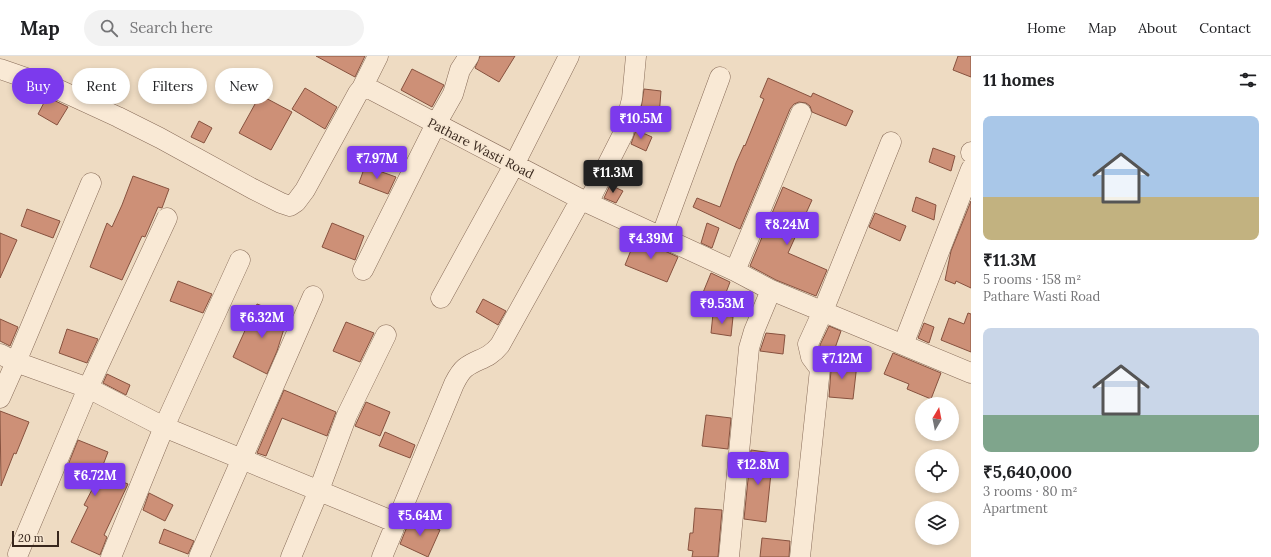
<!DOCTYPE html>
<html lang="en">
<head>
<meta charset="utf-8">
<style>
	body { margin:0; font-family:Lora,serif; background:#f2f2f2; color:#202124; height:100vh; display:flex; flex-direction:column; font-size:15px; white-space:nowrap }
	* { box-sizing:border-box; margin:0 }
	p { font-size:13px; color:#757577 }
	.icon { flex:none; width:22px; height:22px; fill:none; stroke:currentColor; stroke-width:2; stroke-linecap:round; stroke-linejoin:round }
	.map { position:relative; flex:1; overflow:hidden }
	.details { display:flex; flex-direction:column; background:#fff; width:300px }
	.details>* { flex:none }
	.guide { position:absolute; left:12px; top:12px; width:380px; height:36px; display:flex; gap:8px }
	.needle { width:26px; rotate:10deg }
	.tools { position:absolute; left:915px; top:341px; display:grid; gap:8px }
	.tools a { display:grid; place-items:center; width:44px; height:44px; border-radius:50%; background:#fff; box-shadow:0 2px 6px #0003; font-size:20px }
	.scale { position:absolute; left:12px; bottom:10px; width:47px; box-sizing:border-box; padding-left:4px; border:2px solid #38271d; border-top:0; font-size:11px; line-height:14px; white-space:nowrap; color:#38271d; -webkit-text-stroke:3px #f6e6d1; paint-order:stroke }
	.price { position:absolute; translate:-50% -34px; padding:0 9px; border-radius:4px; background:#7c3aed; color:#fff; font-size:13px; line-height:26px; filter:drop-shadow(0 1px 2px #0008) }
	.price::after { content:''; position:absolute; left:50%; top:24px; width:12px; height:9px; margin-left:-6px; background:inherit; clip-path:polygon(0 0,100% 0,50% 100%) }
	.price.on { background:#222; color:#fff }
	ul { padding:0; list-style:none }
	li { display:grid; align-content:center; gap:8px; height:212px; padding:0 12px }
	li span { display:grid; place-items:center; height:124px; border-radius:8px; color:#555 }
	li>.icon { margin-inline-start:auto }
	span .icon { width:72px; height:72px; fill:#fffc; stroke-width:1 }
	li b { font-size:17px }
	h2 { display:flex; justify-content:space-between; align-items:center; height:48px; padding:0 12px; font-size:17px }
	.pill { padding:0 14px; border-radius:18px; background:#fff; box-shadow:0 2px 6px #0003; font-size:14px; line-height:36px }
	.pill.on { background:#7c3aed; color:#fff }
	header { display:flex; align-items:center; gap:24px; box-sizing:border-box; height:56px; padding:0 20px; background:#fff; border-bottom:1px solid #e0e0e0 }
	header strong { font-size:19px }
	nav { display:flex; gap:22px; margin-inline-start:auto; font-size:14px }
	.search { width:280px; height:36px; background:#f2f2f2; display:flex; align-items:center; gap:10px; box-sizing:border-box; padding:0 14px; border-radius:22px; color:#757577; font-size:15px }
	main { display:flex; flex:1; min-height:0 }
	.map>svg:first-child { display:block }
	.building { fill:#cd9077; stroke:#87523f }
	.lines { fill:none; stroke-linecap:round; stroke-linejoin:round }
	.minor-casing { stroke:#886c59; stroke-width:21 }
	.minor { stroke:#f9e9d5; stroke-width:20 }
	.labels { text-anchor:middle; stroke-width:3.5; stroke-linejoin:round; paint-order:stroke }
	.street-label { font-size:13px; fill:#38271d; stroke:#f6e6d1 }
</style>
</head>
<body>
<header>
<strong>Map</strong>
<div class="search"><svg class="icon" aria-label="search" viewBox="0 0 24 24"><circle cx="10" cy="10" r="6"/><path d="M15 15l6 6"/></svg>Search here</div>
<nav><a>Home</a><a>Map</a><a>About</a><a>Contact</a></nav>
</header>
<main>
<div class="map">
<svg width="971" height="501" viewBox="0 0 971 501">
	<rect width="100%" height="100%" fill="#eedbc2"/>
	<path class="building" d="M 316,0 L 365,0 L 355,21 Z
		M 480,0 L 515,0 L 499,26 L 475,12 Z
		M 958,0 L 971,0 L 971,21 L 953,14 Z
		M 412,13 L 444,29 L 432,51 L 401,34 Z
		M 768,22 L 811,41 L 813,37 L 853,55 L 846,70 L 812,56 L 810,50 L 806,47 L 799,46 L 794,48 L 790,53 L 740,173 L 693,151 L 697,142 L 720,151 L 736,107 L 744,89 L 745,90 L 764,43 L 760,41 Z
		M 305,32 L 337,51 L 325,73 L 292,53 Z
		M 644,33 L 661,35 L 659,61 L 640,59 Z
		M 260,39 L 292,56 L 271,94 L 239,77 Z
		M 47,41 L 68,51 L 57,69 L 38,58 Z
		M 199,65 L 212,72 L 204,87 L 191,81 Z
		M 636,74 L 652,81 L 646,95 L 631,88 Z
		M 933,92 L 955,100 L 951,115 L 929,106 Z
		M 365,110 L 396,121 L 388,138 L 359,127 Z
		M 133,120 L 169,133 L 162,152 L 158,151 L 145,181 L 142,180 L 122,224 L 90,211 L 107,167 L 112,171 L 122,149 Z
		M 610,129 L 623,135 L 616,147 L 604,142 Z
		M 783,131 L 812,144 L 788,197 L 827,214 L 816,240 L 776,224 L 750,210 Z
		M 916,141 L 936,149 L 934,164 L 912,155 Z
		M 971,145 L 971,232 L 956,225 L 955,228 L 945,224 L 951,195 Z
		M 27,153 L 60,165 L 53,182 L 21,170 Z
		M 875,157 L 906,170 L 900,185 L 869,171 Z
		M 332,167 L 364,180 L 355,204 L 322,191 Z
		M 707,167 L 719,172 L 712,192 L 701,187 Z
		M 0,177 L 17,184 L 0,222 Z
		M 636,182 L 678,201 L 667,226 L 625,209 Z
		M 711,217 L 730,226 L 722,247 L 702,239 Z
		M 178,225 L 212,238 L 203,257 L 170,245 Z
		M 483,243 L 506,255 L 498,269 L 476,256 Z
		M 257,248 L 288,260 L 277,295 L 267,318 L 233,301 Z
		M 968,257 L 971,258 L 971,296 L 941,284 L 949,262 L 964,268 Z
		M 713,258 L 733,261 L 731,280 L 711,277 Z
		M 0,263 L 18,271 L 10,290 L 0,285 Z
		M 346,266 L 374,277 L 360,306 L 333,295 Z
		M 924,267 L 934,271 L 929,287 L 918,282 Z
		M 829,270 L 841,275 L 834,295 L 820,291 L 820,289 Z
		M 67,273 L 98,283 L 87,307 L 59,297 Z
		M 766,277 L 785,279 L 783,298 L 760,295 Z
		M 893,297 L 941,317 L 931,343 L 907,333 L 909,328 L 884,318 Z
		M 828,305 L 857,308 L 853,343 L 829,341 L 831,314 Z
		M 107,318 L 130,329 L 126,339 L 103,327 Z
		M 284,334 L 336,356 L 327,380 L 282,362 L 266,400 L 257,397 Z
		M 366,346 L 390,356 L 380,380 L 355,370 Z
		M 0,355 L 29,366 L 16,398 L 14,397 L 1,430 Z
		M 706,359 L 731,362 L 728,393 L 702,390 Z
		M 385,376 L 415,389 L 410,402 L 379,390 Z
		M 78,384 L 108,396 L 98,422 L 100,417 L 128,428 L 104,479 L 107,481 L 100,499 L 71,486 L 88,451 L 84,449 L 96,426 L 66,414 Z
		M 751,394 L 773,397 L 766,466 L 744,463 Z
		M 149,437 L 173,449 L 165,465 L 143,454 Z
		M 695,452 L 722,454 L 718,501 L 692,501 L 693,495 L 688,494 L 690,477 L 693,477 Z
		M 411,461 L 440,474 L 428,501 L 400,488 Z
		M 164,473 L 194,485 L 188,498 L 159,487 Z
		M 762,482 L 790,485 L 789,501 L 760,501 Z"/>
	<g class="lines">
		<g class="minor-casing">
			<path id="minor" d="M 0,13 L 55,32 L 118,61 L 160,82 L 253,133 L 281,147 L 290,150 L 296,146 L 305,134 L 358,37 L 362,32 L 370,33 L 588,147 L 735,215 L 771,234 L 971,317
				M 362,32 L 378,0
				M 971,97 L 971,96
				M 588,147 L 623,78 L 632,43 L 636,0
				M 661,181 L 720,21
				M 363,214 L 436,68 L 453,38 L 460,14 L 469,0
				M 735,215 L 801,57
				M 441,242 L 514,109 L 569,0
				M 903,289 L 971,113
				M 0,298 L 16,306 L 88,332 L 164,371 L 397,467
				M 0,342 L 16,306 L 91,127
				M 18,498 L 88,332 L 167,162
				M 111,501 L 164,371 L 240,204
				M 199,501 L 313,240
				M 291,501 L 319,434 L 347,359 L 386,279
				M 382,501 L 454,328 C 457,322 460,316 465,312 C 478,302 488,304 500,289 L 581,143
				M 729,501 L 749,292 L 754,275 L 771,234
				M 800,501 L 820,313 L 811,301 L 808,288 L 823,255 L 891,86"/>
		</g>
		<use href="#minor" class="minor"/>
	</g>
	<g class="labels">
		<g class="street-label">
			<text transform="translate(481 92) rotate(27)" y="5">Pathare Wasti Road</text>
		</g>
	</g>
</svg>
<div class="tools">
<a><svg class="needle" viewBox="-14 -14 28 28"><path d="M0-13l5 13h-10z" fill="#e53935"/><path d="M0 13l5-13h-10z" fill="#757577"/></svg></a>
<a><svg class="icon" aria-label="locate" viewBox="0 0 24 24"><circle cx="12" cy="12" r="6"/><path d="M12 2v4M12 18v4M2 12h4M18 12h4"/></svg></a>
<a><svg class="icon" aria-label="layers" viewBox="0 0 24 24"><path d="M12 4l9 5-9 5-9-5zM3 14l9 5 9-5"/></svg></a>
</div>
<div class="scale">20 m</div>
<b class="price" style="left:641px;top:84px">₹10.5M</b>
<b class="price" style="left:377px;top:124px">₹7.97M</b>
<b class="price on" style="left:613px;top:138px">₹11.3M</b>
<b class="price" style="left:787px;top:190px">₹8.24M</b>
<b class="price" style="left:651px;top:204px">₹4.39M</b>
<b class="price" style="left:722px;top:269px">₹9.53M</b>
<b class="price" style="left:262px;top:283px">₹6.32M</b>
<b class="price" style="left:842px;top:324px">₹7.12M</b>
<b class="price" style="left:758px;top:430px">₹12.8M</b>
<b class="price" style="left:95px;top:441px">₹6.72M</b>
<b class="price" style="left:420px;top:481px">₹5.64M</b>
<div class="guide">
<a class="pill on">Buy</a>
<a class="pill">Rent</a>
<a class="pill">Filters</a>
<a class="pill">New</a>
</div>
</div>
<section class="details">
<h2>11 homes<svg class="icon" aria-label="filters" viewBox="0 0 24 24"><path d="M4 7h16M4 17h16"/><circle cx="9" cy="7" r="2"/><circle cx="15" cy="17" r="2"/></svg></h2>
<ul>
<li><span style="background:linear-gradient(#a9c7e8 65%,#c2b280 0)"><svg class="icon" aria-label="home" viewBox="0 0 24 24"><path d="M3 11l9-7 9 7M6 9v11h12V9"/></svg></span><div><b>₹11.3M</b><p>5 rooms · 158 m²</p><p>Pathare Wasti Road</p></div></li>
<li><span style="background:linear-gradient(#c9d6e8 70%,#7fa58c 0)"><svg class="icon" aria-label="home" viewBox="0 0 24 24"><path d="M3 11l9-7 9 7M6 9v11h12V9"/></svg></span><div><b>₹5,640,000</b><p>3 rooms · 80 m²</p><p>Apartment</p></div></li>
</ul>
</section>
</main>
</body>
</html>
